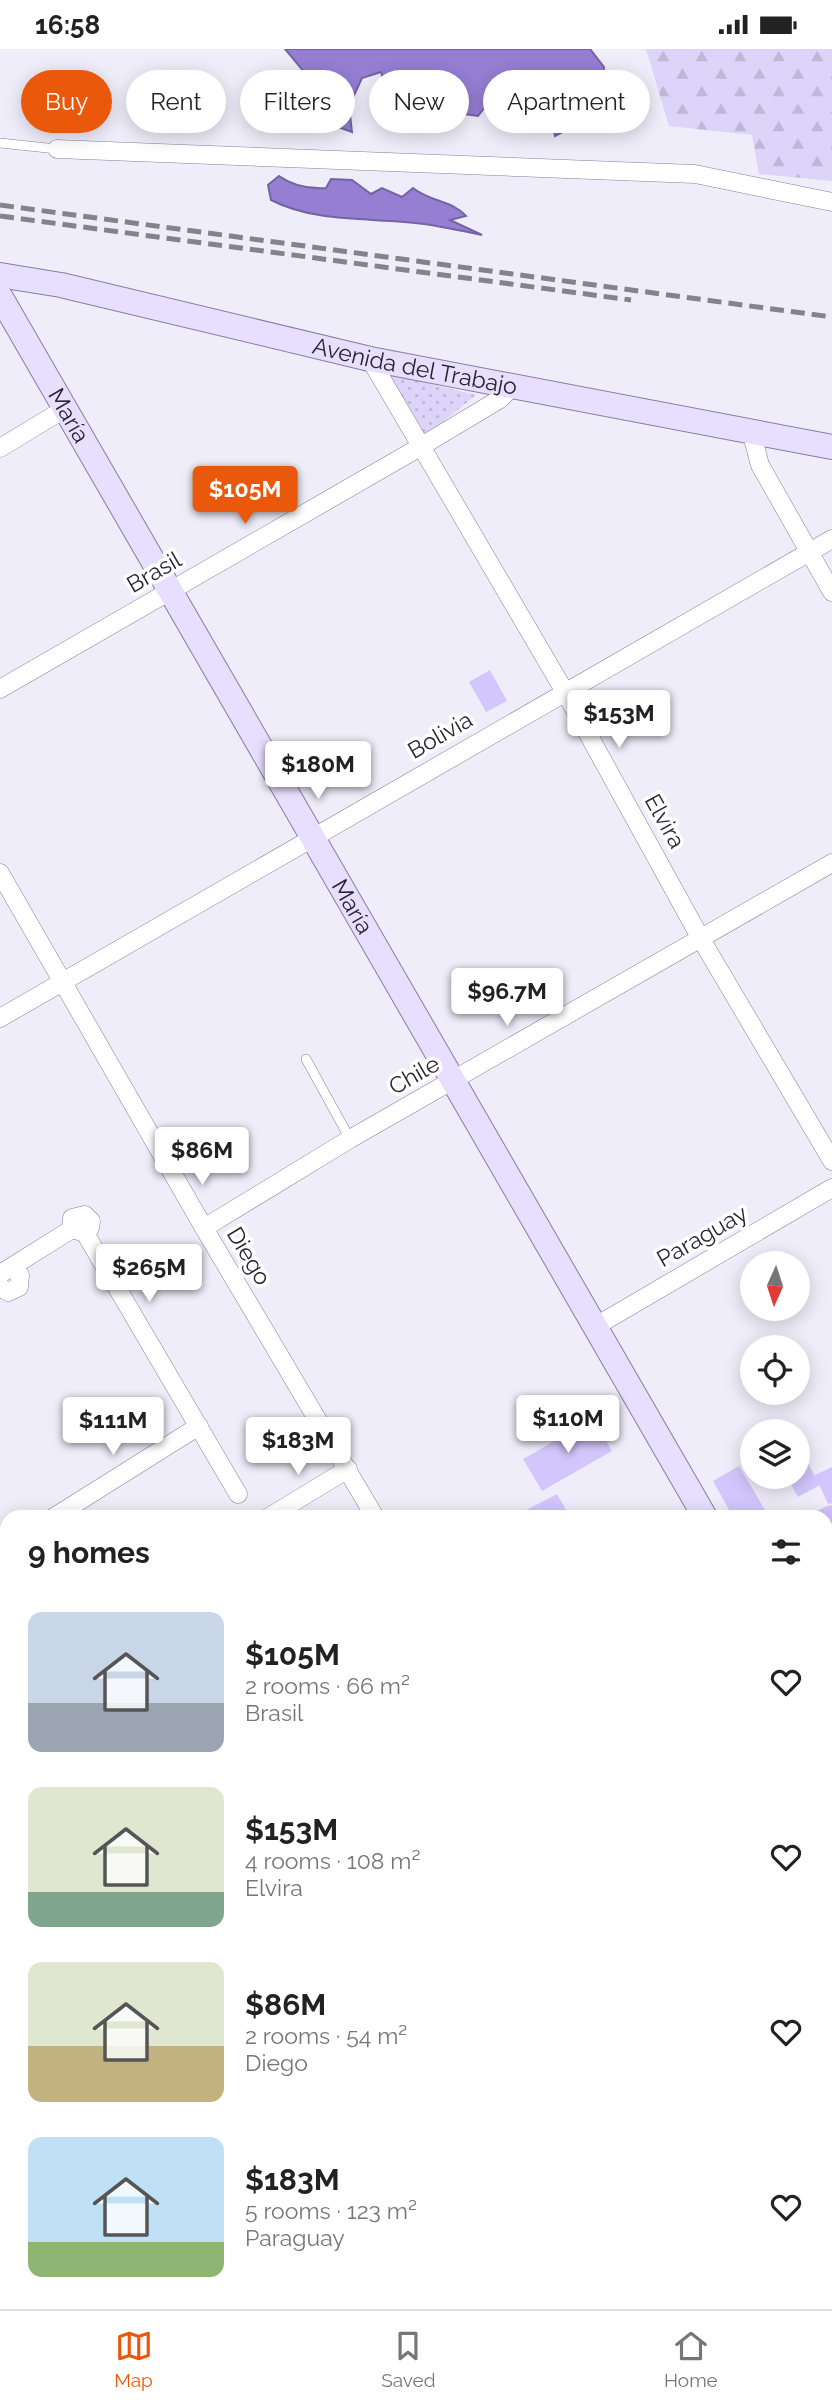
<!DOCTYPE html>
<html lang="en">
<head>
<meta charset="utf-8">
<style>
	body { margin:0; font-family:Raleway,sans-serif; background:#f2f2f2; color:#222; height:100vh; display:flex; flex-direction:column; font-size:26px; white-space:nowrap }
	* { box-sizing:border-box; margin:0 }
	p { font-size:23px; color:#767676 }
	.icon { flex:none; width:38px; height:38px; fill:none; stroke:currentColor; stroke-width:2; stroke-linecap:round; stroke-linejoin:round }
	.map { position:relative; flex:1; overflow:hidden }
	.side { position:absolute; left:0px; top:1461px; width:833px; height:800px; display:flex; flex-direction:column; background:#fff; border-radius:21px 21px 0 0; box-shadow:0 4px 18px #0003 }
	.side>* { flex:none }
	.top-card { position:absolute; left:21px; top:21px; width:791px; height:63px; display:flex; gap:14px }
	.needle { width:46px; rotate:183deg }
	.fabs { position:absolute; left:740px; top:1202px; display:grid; gap:14px }
	.fabs a { display:grid; place-items:center; width:70px; height:70px; border-radius:50%; background:#fff; box-shadow:0 4px 18px #0003; font-size:35px }
	.price { position:absolute; translate:-50% -60px; padding:0 16px; border-radius:7px; background:#fff; color:#222; font-size:23px; line-height:46px; filter:drop-shadow(0 2px 4px #0008) }
	.price::after { content:''; position:absolute; left:50%; top:42px; width:21px; height:16px; margin-left:-10px; background:inherit; clip-path:polygon(0 0,100% 0,50% 100%) }
	.price.selected { background:#ea580c; color:#fff }
	ul { padding:0; list-style:none }
	li { display:flex; align-items:center; gap:21px; height:175px; padding:0 28px }
	li span { display:grid; place-items:center; flex:none; width:196px; height:140px; border-radius:14px; color:#555 }
	li>.icon { margin-inline-start:auto }
	span .icon { width:84px; height:84px; fill:#fffc; stroke-width:1 }
	li b { font-size:30px }
	h2 { display:flex; justify-content:space-between; align-items:center; height:84px; padding:0 28px; font-size:30px }
	.tag { padding:0 24px; border-radius:32px; background:#fff; box-shadow:0 4px 18px #0003; font-size:24px; line-height:63px }
	.tag.selected { background:#ea580c; color:#fff }
	.status { display:flex; justify-content:space-between; align-items:center; height:49px; padding:0 35px; background:#fff; direction:ltr }
	.status svg { height:19px; fill:currentColor }
	.menu { display:flex; justify-content:space-around; align-items:center; height:98px; border-top:2px solid #e0e0e0; background:#fff; font-size:19px; color:#767676 }
	.menu a { display:grid; justify-items:center; gap:4px }
	.menu .selected { color:#ea580c }
	.map>svg:first-child { display:block }
	.forest { fill:url(#forest-firs) }
	.park { fill:url(#park-dots) }
	.water { fill:#967ed3; stroke:#7564a3; stroke-width:2 }
	.building { fill:#d3c6fc }
	.lines { fill:none; stroke-linecap:round; stroke-linejoin:round }
	.lane-casing { stroke:#867f9d; stroke-width:10 }
	.street-casing { stroke:#867f9d; stroke-width:19 }
	.secondary-casing { stroke:#867f9d; stroke-width:26 }
	.primary-casing { stroke:#d0cfd2; stroke-width:28 }
	.lane { stroke:#fff; stroke-width:9 }
	.street { stroke:#fff; stroke-width:18 }
	.secondary { stroke:#e8dffe; stroke-width:24 }
	.primary { stroke:#d1bffe; stroke-width:26 }
	.rail { stroke:#84828e; stroke-width:5; stroke-dasharray:14 7; stroke-linecap:butt }
	.labels { text-anchor:middle; stroke-width:7; stroke-linejoin:round; paint-order:stroke }
	.street-label { font-size:23px; fill:#292632; stroke:#fff }
</style>
</head>
<body>
<div class="status"><b>16:58</b><svg viewBox="0 0 49 12"><path d="M0 12V9h3v3zM5 12V6h3v6zM10 12V3h3v9zM15 12V0h3v12zM26 1h20v11H26zM47 4h2v5h-2z"/></svg></div>
<div class="map">
<svg width="832" height="2260" viewBox="0 0 832 2260">
	<defs>
		<pattern id="forest-firs" width="22" height="20" patternUnits="userSpaceOnUse" patternTransform="scale(1.75)"><rect width="22" height="20" fill="#ddd5f9"/><path d="M5 1l3.5 6h-7zM16 11l3.5 6h-7z" fill="#beb7d6"/></pattern>
		<pattern id="park-dots" width="8" height="8" patternUnits="userSpaceOnUse" patternTransform="scale(1.75)"><rect width="8" height="8" fill="#ddd5f9"/><path d="M2 2h.1M6 6h.1" fill="none" stroke="#beb7d6" stroke-width="1.8" stroke-linecap="round"/></pattern>
	</defs>
	<rect width="100%" height="100%" fill="#efedfa"/>
	<path class="forest" d="M 646,0 L 832,0 L 832,132 L 759,125 L 752,86 L 669,77 Z"/>
	<path class="park" d="M 386,324 L 476,346 L 422,390 Z"/>
	<path class="water" d="M 285,0 L 590,0 L 604,18 L 599,64 L 555,87 L 550,61 L 513,72 L 493,48 L 478,67 L 391,55 L 381,23 L 362,29 L 349,57 L 352,83 L 321,72 L 316,37 Z
		M 279,127 C 293,137 309,140 326,139 L 331,130 L 352,131 L 371,145 L 382,139 L 402,148 L 413,139 C 430,153 452,151 466,167 L 450,171 L 482,186 C 463,182 444,178 424,175 C 374,168 318,175 271,151 L 268,136 Z"/>
	<path class="building" d="M 490,621 L 507,652 L 486,663 L 469,633 Z
		M 593,1370 L 612,1402 L 542,1442 L 523,1410 Z
		M 798,1397 L 820,1436 L 798,1448 L 787,1428 L 798,1428 Z
		M 739,1417 L 755,1444 L 769,1468 L 733,1468 L 713,1432 Z
		M 832,1418 L 832,1454 L 828,1455 L 815,1426 Z
		M 557,1445 L 570,1468 L 513,1468 Z"/>
	<g class="lines">
		<g class="lane-casing">
			<path id="lane" d="M 0,94 L 57,100
				M 306,1010 L 350,1090"/>
		</g>
		<g class="street-casing">
			<path id="street" d="M 57,100 L 695,125 L 832,153
				M 370,310 L 565,643 L 701,890 L 832,1112
				M 751,382 L 760,416 L 832,543
				M 0,399 L 66,359
				M 0,640 L 420,398 L 500,350 L 511,339
				M 0,824 L 204,1179 L 375,1468
				M 0,969 L 832,490
				M 204,1179 L 350,1090 L 832,814
				M 72,1180 L 72,1169 L 85,1166 L 91,1172 L 90,1179 L 85,1184
				M 0,1225 L 72,1180 L 85,1184 L 238,1445
				M 0,1238 L 8,1243 L 19,1238 L 20,1226 L 12,1218
				M 596,1277 L 832,1139
				M 54,1468 L 199,1377
				M 269,1468 L 348,1420
				M 0,1629 L 7,1625
				M 826,1823 L 832,1819
				M 826,2157 L 832,2154
				M 495,2254 L 499,2260
				M 823,2254 L 827,2260
				M 69,2260 L 80,2254
				M 649,2260 L 659,2254"/>
		</g>
		<g class="secondary-casing">
			<g id="secondary">
				<path id="s1" d="M 0,226 L 61,236 L 370,310 L 832,398"/>
				<path id="s2" d="M 0,247 L 705,1468"/>
				<path d="M 826,1685 L 832,1696"/>
				<path d="M 167,2254 L 170,2260"/>
			</g>
		</g>
		<g class="primary-casing">
			<path id="primary" d="M 826,1473 L 832,1470
				M 826,1495 L 832,1492
				M 0,1949 L 7,1945
				M 0,1974 L 7,1970"/>
		</g>
		<use href="#lane" class="lane"/>
		<use href="#street" class="street"/>
		<use href="#secondary" class="secondary"/>
		<use href="#primary" class="primary"/>
		<path class="rail" d="M 0,156 L 832,268
			M 0,167 L 631,251"/>
	</g>
	<g class="labels">
		<g class="street-label">
			<text dy="8" stroke="none"><textPath href="#s1" startOffset="425">Avenida del Trabajo</textPath></text>
			<text dy="8" stroke="none"><textPath href="#s2" startOffset="138">María</textPath></text>
			<text transform="translate(154 523) rotate(-30)" y="8">Brasil</text>
			<text transform="translate(440 686) rotate(-30)" y="8">Bolivia</text>
			<text transform="translate(665 772) rotate(61)" y="8">Elvira</text>
			<text dy="8" stroke="none"><textPath href="#s2" startOffset="705">María</textPath></text>
			<text transform="translate(414 1026) rotate(-30)" y="8">Chile</text>
			<text transform="translate(702 1187) rotate(-30)" y="8">Paraguay</text>
			<text transform="translate(249 1207) rotate(59)" y="8">Diego</text>
		</g>
	</g>
</svg>
<div class="fabs">
<a><svg class="needle" viewBox="-14 -14 28 28"><path d="M0-13l5 13h-10z" fill="#e53935"/><path d="M0 13l5-13h-10z" fill="#767676"/></svg></a>
<a><svg class="icon" aria-label="locate" viewBox="0 0 24 24"><circle cx="12" cy="12" r="6"/><path d="M12 2v4M12 18v4M2 12h4M18 12h4"/></svg></a>
<a><svg class="icon" aria-label="layers" viewBox="0 0 24 24"><path d="M12 4l9 5-9 5-9-5zM3 14l9 5 9-5"/></svg></a>
</div>
<b class="price selected" style="left:245px;top:477px">$105M</b>
<b class="price" style="left:619px;top:701px">$153M</b>
<b class="price" style="left:318px;top:752px">$180M</b>
<b class="price" style="left:507px;top:979px">$96.7M</b>
<b class="price" style="left:202px;top:1138px">$86M</b>
<b class="price" style="left:149px;top:1255px">$265M</b>
<b class="price" style="left:568px;top:1406px">$110M</b>
<b class="price" style="left:113px;top:1408px">$111M</b>
<b class="price" style="left:298px;top:1428px">$183M</b>
<div class="top-card">
<a class="tag selected">Buy</a>
<a class="tag">Rent</a>
<a class="tag">Filters</a>
<a class="tag">New</a>
<a class="tag">Apartment</a>
</div>
<section class="side">
<h2>9 homes<svg class="icon" aria-label="filters" viewBox="0 0 24 24"><path d="M4 7h16M4 17h16"/><circle cx="9" cy="7" r="2"/><circle cx="15" cy="17" r="2"/></svg></h2>
<ul>
<li><span style="background:linear-gradient(#c9d6e8 65%,#9aa5b1 0)"><svg class="icon" aria-label="home" viewBox="0 0 24 24"><path d="M3 11l9-7 9 7M6 9v11h12V9"/></svg></span><div><b>$105M</b><p>2 rooms · 66 m²</p><p>Brasil</p></div><svg class="icon" aria-label="heart" viewBox="0 0 24 24"><path d="M12 20l-8-8c-3-5 5-10 8-4 3-6 11-1 8 4z"/></svg></li>
<li><span style="background:linear-gradient(#dfe7d0 75%,#7fa58c 0)"><svg class="icon" aria-label="home" viewBox="0 0 24 24"><path d="M3 11l9-7 9 7M6 9v11h12V9"/></svg></span><div><b>$153M</b><p>4 rooms · 108 m²</p><p>Elvira</p></div><svg class="icon" aria-label="heart" viewBox="0 0 24 24"><path d="M12 20l-8-8c-3-5 5-10 8-4 3-6 11-1 8 4z"/></svg></li>
<li><span style="background:linear-gradient(#dfe7d0 60%,#c2b280 0)"><svg class="icon" aria-label="home" viewBox="0 0 24 24"><path d="M3 11l9-7 9 7M6 9v11h12V9"/></svg></span><div><b>$86M</b><p>2 rooms · 54 m²</p><p>Diego</p></div><svg class="icon" aria-label="heart" viewBox="0 0 24 24"><path d="M12 20l-8-8c-3-5 5-10 8-4 3-6 11-1 8 4z"/></svg></li>
<li><span style="background:linear-gradient(#bfe0f5 75%,#8fb573 0)"><svg class="icon" aria-label="home" viewBox="0 0 24 24"><path d="M3 11l9-7 9 7M6 9v11h12V9"/></svg></span><div><b>$183M</b><p>5 rooms · 123 m²</p><p>Paraguay</p></div><svg class="icon" aria-label="heart" viewBox="0 0 24 24"><path d="M12 20l-8-8c-3-5 5-10 8-4 3-6 11-1 8 4z"/></svg></li>
</ul>
</section>
</div>
<nav class="menu">
<a class="selected"><svg class="icon" aria-label="map" viewBox="0 0 24 24"><path d="M3 6l6-2 6 2 6-2v14l-6 2-6-2-6 2zM9 4v14M15 6v14"/></svg>Map</a>
<a><svg class="icon" aria-label="saved" viewBox="0 0 24 24"><path d="M7 4h10v16l-5-4-5 4z"/></svg>Saved</a>
<a><svg class="icon" aria-label="home" viewBox="0 0 24 24"><path d="M3 11l9-7 9 7M6 9v11h12V9"/></svg>Home</a>
</nav>
</body>
</html>
